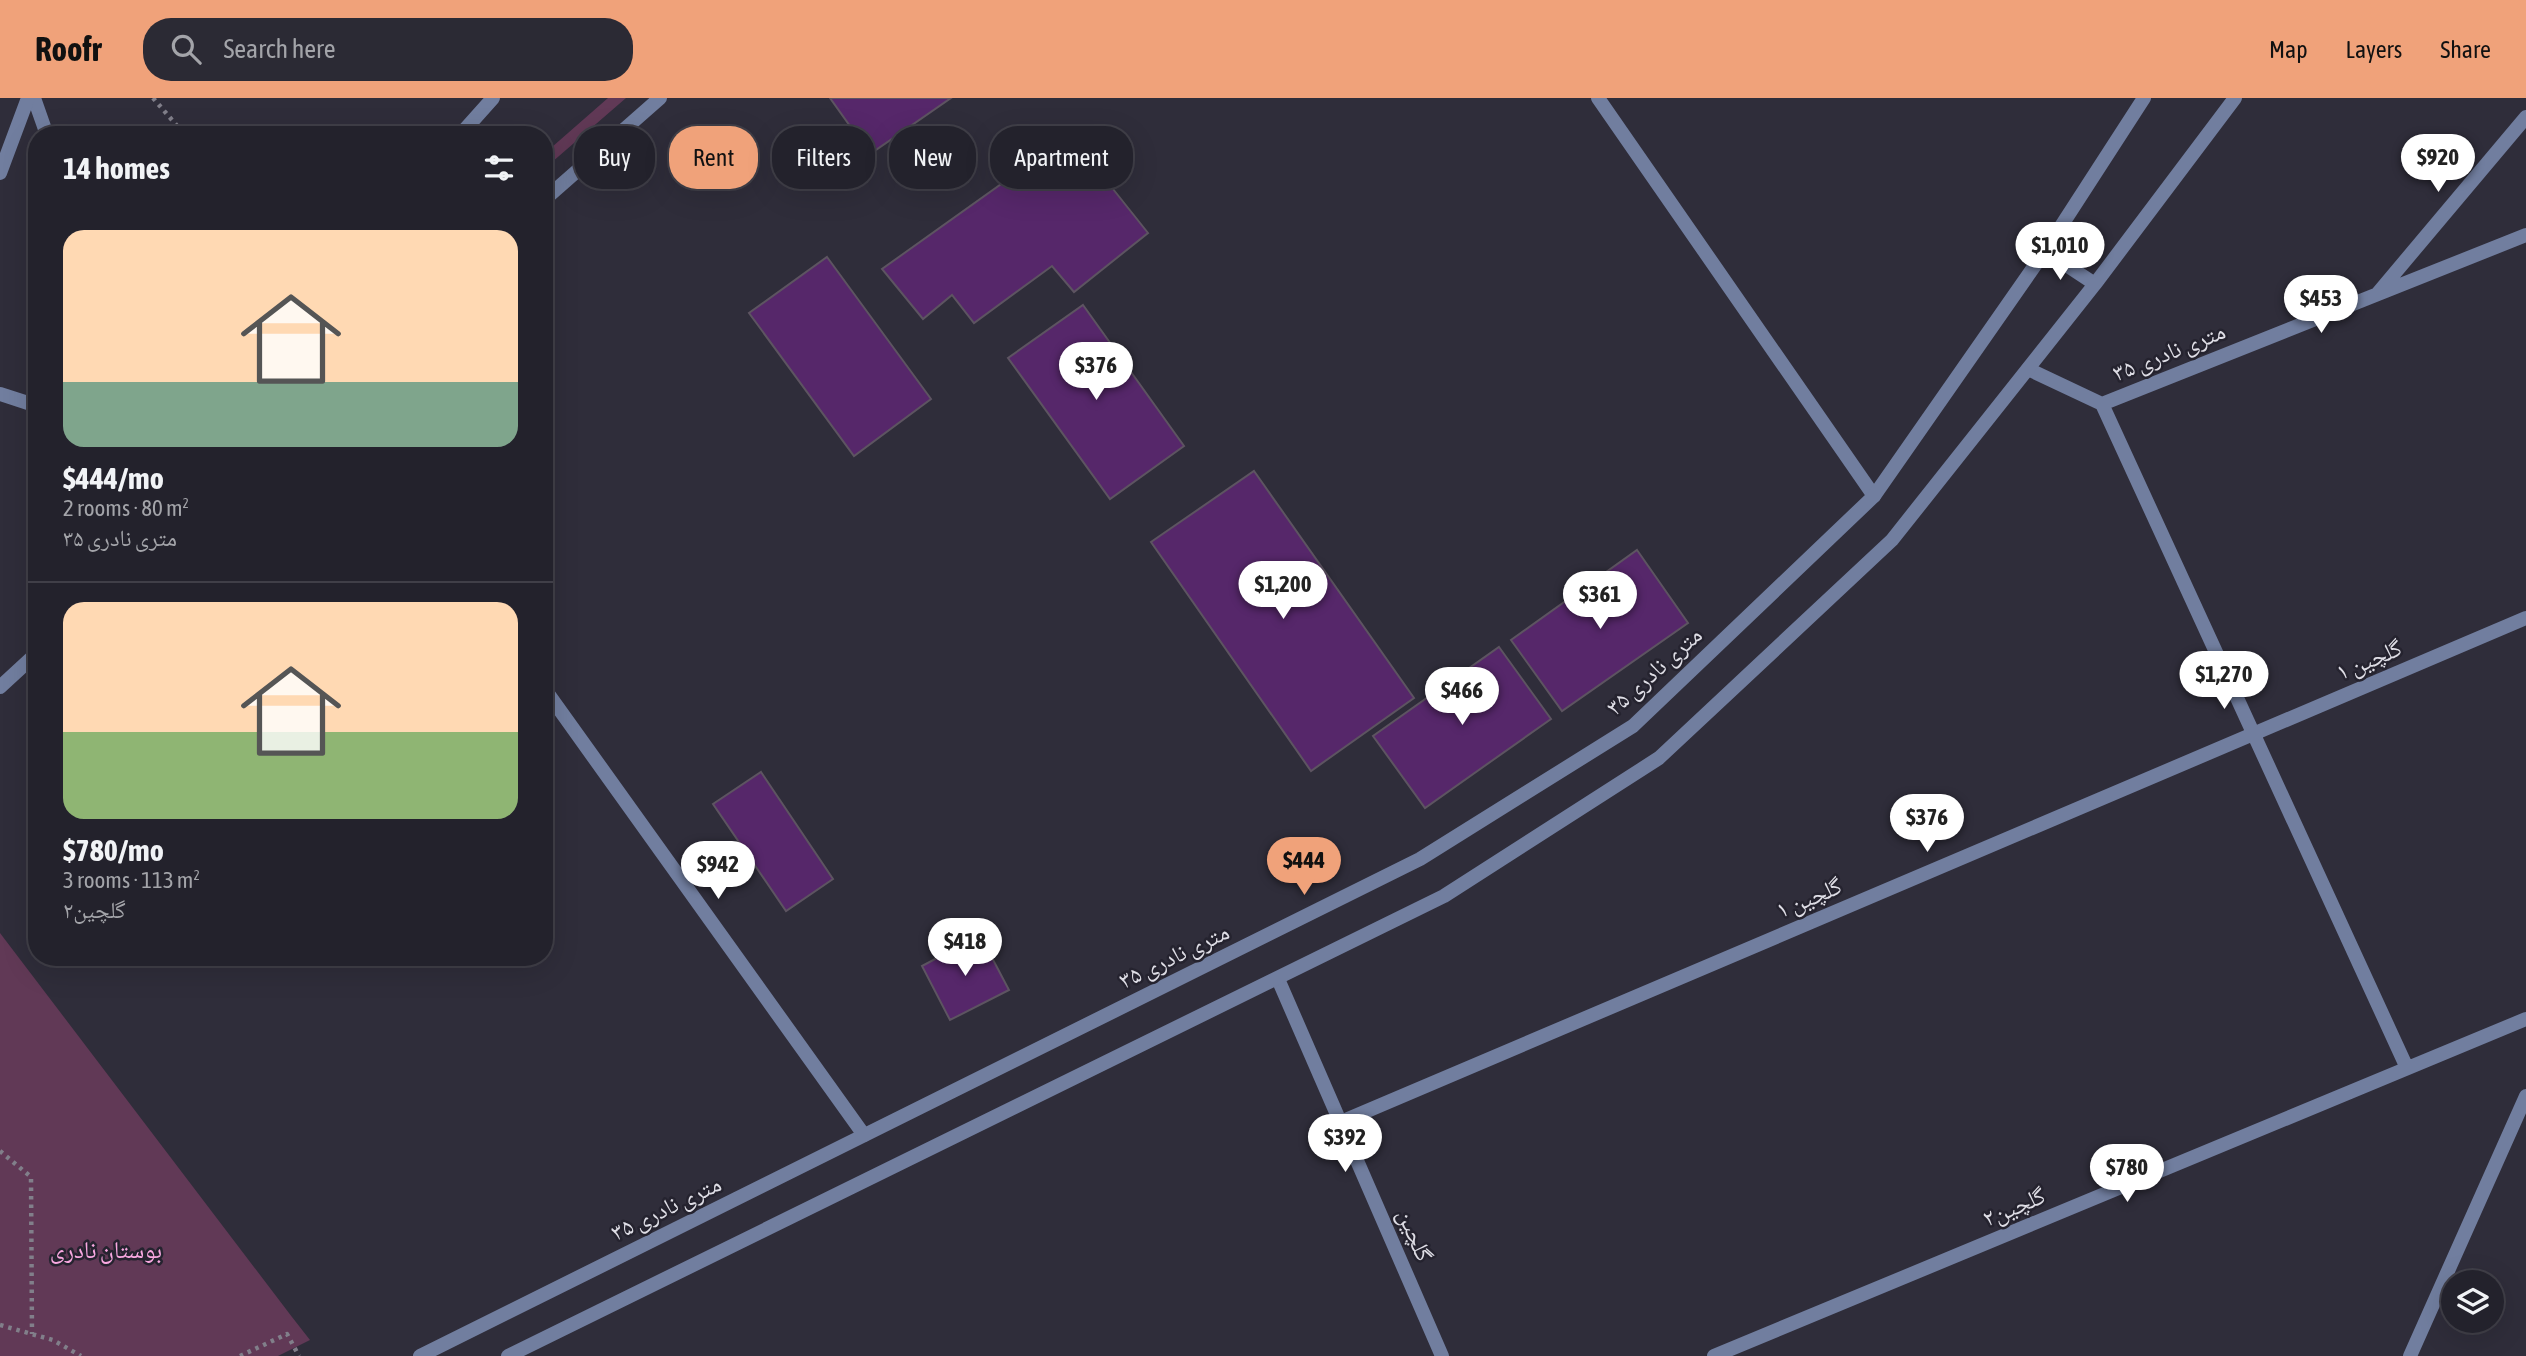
<!DOCTYPE html>
<html lang="en">
<head>
<meta charset="utf-8">
<style>
	body { margin:0; font-family:"Asap Condensed","Noto Naskh Arabic",sans-serif; background:#2b2a34; color:#f1f3f6; height:100vh; display:flex; flex-direction:column; font-size:26px; white-space:nowrap }
	* { box-sizing:border-box; margin:0 }
	p { font-size:23px; color:#a3a4a9 }
	.icon { flex:none; width:38px; height:38px; fill:none; stroke:currentColor; stroke-width:2; stroke-linecap:round; stroke-linejoin:round }
	.map { position:relative; flex:1; overflow:hidden }
	.side { position:absolute; left:28px; top:28px; width:525px; height:840px; display:flex; flex-direction:column; background:#23222c; border-radius:28px; box-shadow:0 7px 28px #0002,0 0 0 2px #403f48 }
	.side>* { flex:none }
	.top-card { position:absolute; left:574px; top:28px; width:665px; height:63px; display:flex; gap:14px }
	.tools { position:absolute; left:2441px; top:1172px; display:grid; gap:14px }
	.tools a { display:grid; place-items:center; width:63px; height:63px; border-radius:50%; background:#23222c; box-shadow:0 7px 28px #0002,0 0 0 2px #403f48; font-size:35px }
	.price { position:absolute; translate:-50% -60px; padding:0 16px; border-radius:24px; background:#fff; color:#222; font-size:23px; line-height:46px; filter:drop-shadow(0 2px 4px #0008) }
	.price::after { content:''; position:absolute; left:50%; top:42px; width:21px; height:16px; margin-left:-10px; background:inherit; clip-path:polygon(0 0,100% 0,50% 100%) }
	.price.on { background:#f0a27a; color:#111 }
	ul { padding:0; list-style:none }
	li { display:grid; align-content:center; gap:14px; height:371px; padding:0 35px }
	li+li { border-top:2px solid #403f48 }
	li span { display:grid; place-items:center; height:217px; border-radius:21px; color:#555 }
	li>.icon { margin-inline-start:auto }
	span .icon { width:126px; height:126px; fill:#fffc; stroke-width:1 }
	li b { font-size:30px }
	h2 { display:flex; justify-content:space-between; align-items:center; height:84px; padding:0 35px; font-size:30px }
	.pill { padding:0 24px; border-radius:28px; background:#23222c; box-shadow:0 7px 28px #0002,0 0 0 2px #403f48; font-size:24px; line-height:63px }
	.pill.on { background:#f0a27a; color:#111 }
	header { display:flex; align-items:center; gap:42px; box-sizing:border-box; height:98px; padding:0 35px; background:#f0a27a; color:#111 }
	header strong { font-size:33px }
	nav { display:flex; gap:38px; margin-inline-start:auto; font-size:24px }
	.search { width:490px; height:63px; background:#2b2a34; display:flex; align-items:center; gap:18px; box-sizing:border-box; padding:0 24px; border-radius:28px; color:#a3a4a9; font-size:26px }
	.map>svg:first-child { display:block }
	.green { fill:#613956 }
	.building { fill:#56276a; stroke:#5d5461; stroke-width:2 }
	.lines { fill:none; stroke-linecap:round; stroke-linejoin:round }
	.path { stroke:#817f8a; stroke-width:4.5; stroke-dasharray:3.5 5; stroke-linecap:butt }
	.service { stroke:#717e9f; stroke-width:14 }
	.minor { stroke:#717e9f; stroke-width:14 }
	.tertiary { stroke:#717e9f; stroke-width:14 }
	.labels { text-anchor:middle; stroke-width:5; stroke-linejoin:round; paint-order:stroke }
	.street-label { font-size:24px; fill:#dedde5; stroke:#25232f }
	.park-label { font-size:24px; fill:#f9a8e1; stroke:#25232f }
</style>
</head>
<body>
<header>
<strong>Roofr</strong>
<div class="search"><svg class="icon" aria-label="search" viewBox="0 0 24 24"><circle cx="10" cy="10" r="6"/><path d="M15 15l6 6"/></svg>Search here</div>
<nav><a>Map</a><a>Layers</a><a>Share</a></nav>
</header>
<div class="map">
<svg width="2526" height="1258" viewBox="0 0 2526 1258">
	<rect width="100%" height="100%" fill="#2f2d3a"/>
	<path class="green" d="M 608,0 L 626,0 L 544,71 L 544,56 Z
		M 0,835 L 292,1219 L 310,1242 L 278,1258 L 0,1258 Z"/>
	<path class="building" d="M 830,0 L 951,0 L 870,56 Z
		M 1070,37 L 1148,135 L 1074,194 L 1052,168 L 974,225 L 952,197 L 923,221 L 882,171 Z
		M 827,159 L 931,301 L 854,358 L 749,215 Z
		M 1083,207 L 1184,348 L 1110,401 L 1008,260 Z
		M 1254,373 L 1414,600 L 1311,673 L 1151,444 Z
		M 1637,452 L 1688,525 L 1562,613 L 1511,542 Z
		M 1499,549 L 1551,621 L 1425,710 L 1373,638 Z
		M 761,674 L 833,781 L 786,813 L 713,706 Z
		M 980,837 L 1009,892 L 950,922 L 922,868 Z"/>
	<g class="lines">
		<path class="path" d="M 153,0 L 185,37
			M 0,1053 L 31,1079 L 32,1236
			M 0,1227 L 53,1242 L 81,1258
			M 240,1258 L 287,1236 L 299,1258"/>
		<path class="service" d="M 34,0 L 47,37
			M 0,296 L 31,306 L 37,300"/>
		<path class="minor" d="M 1598,0 L 1874,398
			M 460,37 L 493,0
			M 544,102 L 660,0
			M 2378,195 L 2526,19
			M 2028,271 L 2102,306 L 2407,970
			M 2102,306 L 2526,137
			M 0,589 L 37,555
			M 544,590 L 864,1037
			M 1278,881 L 1442,1258
			M 1341,1024 L 2526,520
			M 1714,1258 L 2526,921
			M 2410,1258 L 2526,998"/>
		<path class="tertiary" d="M 0,75 L 28,0
			M 2045,153 L 2095,186
			M 420,1258 L 1420,761 L 1633,628 L 1874,398 L 2045,153 L 2144,0
			M 508,1258 L 1444,798 L 1659,660 L 1892,442 L 2095,186 L 2235,0"/>
	</g>
	<g class="labels">
		<g class="street-label">
			<text transform="translate(2169 254) rotate(-22)" y="8">۳۵ متری نادری</text>
			<text transform="translate(2369 562) rotate(-23)" y="8">گلچین ۱</text>
			<text transform="translate(1654 573) rotate(-42)" y="8">۳۵ متری نادری</text>
			<text transform="translate(1809 800) rotate(-23)" y="8">گلچین ۱</text>
			<text transform="translate(1174 858) rotate(-26)" y="8">۳۵ متری نادری</text>
			<text transform="translate(2014 1109) rotate(-23)" y="8">گلچین۲</text>
			<text transform="translate(666 1110) rotate(-26)" y="8">۳۵ متری نادری</text>
			<text transform="translate(1415 1137) rotate(67)" y="8">گلچین</text>
		</g>
		<g class="park-label">
			<text x="106" y="1160">بوستان نادری</text>
		</g>
	</g>
</svg>
<div class="tools">
<a><svg class="icon" aria-label="layers" viewBox="0 0 24 24"><path d="M12 4l9 5-9 5-9-5zM3 14l9 5 9-5"/></svg></a>
</div>
<b class="price" style="left:2438px;top:96px">$920</b>
<b class="price" style="left:2060px;top:184px">$1,010</b>
<b class="price" style="left:2321px;top:237px">$453</b>
<b class="price" style="left:1096px;top:304px">$376</b>
<b class="price" style="left:1283px;top:523px">$1,200</b>
<b class="price" style="left:1600px;top:533px">$361</b>
<b class="price" style="left:2224px;top:613px">$1,270</b>
<b class="price" style="left:1462px;top:629px">$466</b>
<b class="price" style="left:1927px;top:756px">$376</b>
<b class="price on" style="left:1304px;top:799px">$444</b>
<b class="price" style="left:718px;top:803px">$942</b>
<b class="price" style="left:965px;top:880px">$418</b>
<b class="price" style="left:1345px;top:1076px">$392</b>
<b class="price" style="left:2127px;top:1106px">$780</b>
<div class="top-card">
<a class="pill">Buy</a>
<a class="pill on">Rent</a>
<a class="pill">Filters</a>
<a class="pill">New</a>
<a class="pill">Apartment</a>
</div>
<section class="side">
<h2>14 homes<svg class="icon" aria-label="filters" viewBox="0 0 24 24"><path d="M4 7h16M4 17h16"/><circle cx="9" cy="7" r="2"/><circle cx="15" cy="17" r="2"/></svg></h2>
<ul>
<li><span style="background:linear-gradient(#ffd9b3 70%,#7fa58c 0)"><svg class="icon" aria-label="home" viewBox="0 0 24 24"><path d="M3 11l9-7 9 7M6 9v11h12V9"/></svg></span><div><b>$444/mo</b><p>2 rooms · 80 m²</p><p>۳۵ متری نادری</p></div></li>
<li><span style="background:linear-gradient(#ffd9b3 60%,#8fb573 0)"><svg class="icon" aria-label="home" viewBox="0 0 24 24"><path d="M3 11l9-7 9 7M6 9v11h12V9"/></svg></span><div><b>$780/mo</b><p>3 rooms · 113 m²</p><p>گلچین۲</p></div></li>
</ul>
</section>
</div>
</body>
</html>
